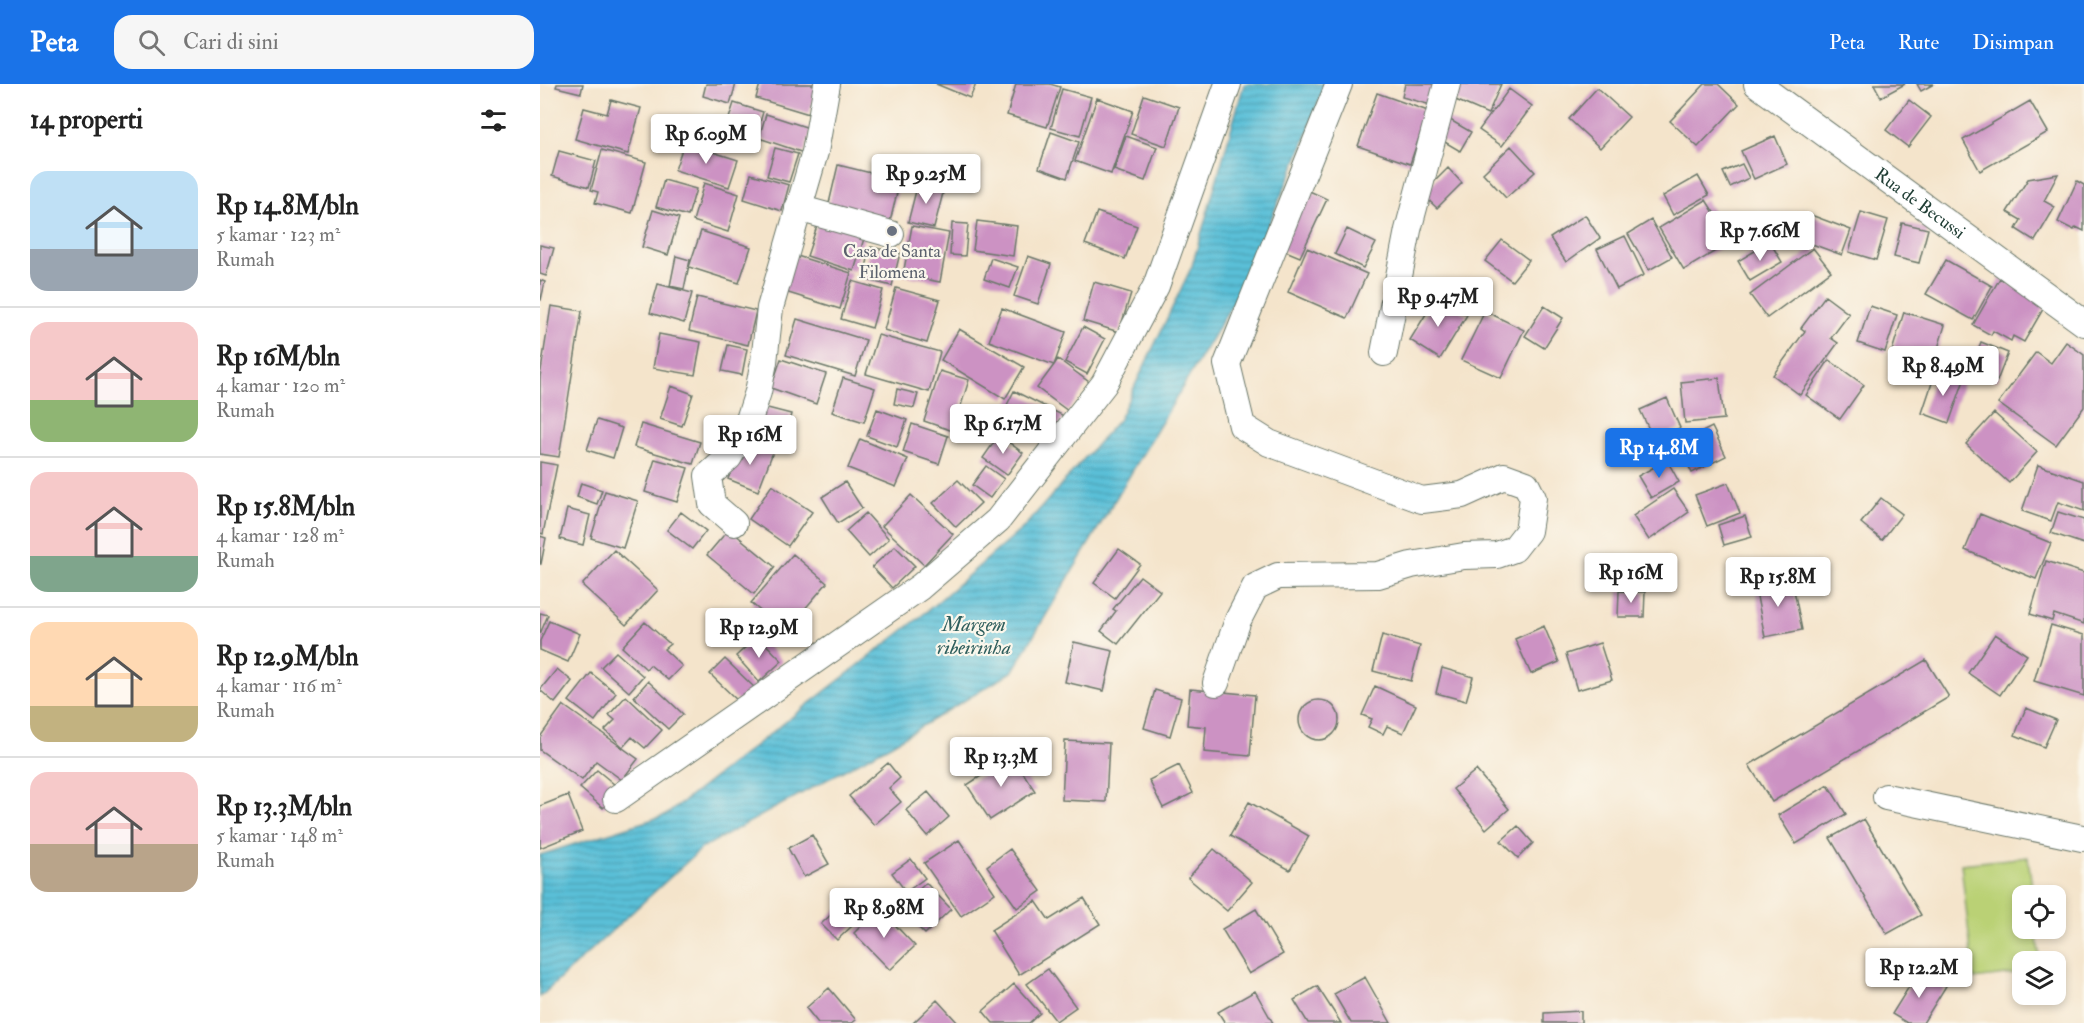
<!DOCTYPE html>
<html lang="id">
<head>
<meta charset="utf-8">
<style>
	body { margin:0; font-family:"IM FELL Double Pica",serif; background:#f6f6f6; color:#222; height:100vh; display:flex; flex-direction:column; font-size:22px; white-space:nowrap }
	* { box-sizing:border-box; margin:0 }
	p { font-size:20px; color:#767676 }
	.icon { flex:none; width:33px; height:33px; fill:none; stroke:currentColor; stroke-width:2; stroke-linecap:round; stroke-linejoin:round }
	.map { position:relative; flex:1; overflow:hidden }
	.drawer { display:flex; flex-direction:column; background:#fff; width:540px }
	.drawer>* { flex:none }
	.controls { position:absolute; left:1472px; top:801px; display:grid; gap:12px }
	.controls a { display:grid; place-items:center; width:54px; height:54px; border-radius:12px; background:#fff; box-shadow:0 3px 9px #0003; font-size:30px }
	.price { position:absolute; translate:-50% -51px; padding:0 14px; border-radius:6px; background:#fff; color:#222; font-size:20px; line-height:39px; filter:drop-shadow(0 2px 3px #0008) }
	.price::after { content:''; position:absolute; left:50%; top:36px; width:18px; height:14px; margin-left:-9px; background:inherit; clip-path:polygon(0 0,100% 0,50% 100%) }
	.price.current { background:#1a73e8; color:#fff }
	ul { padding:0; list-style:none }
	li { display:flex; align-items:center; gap:18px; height:150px; padding:0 30px }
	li+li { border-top:2px solid #e0e0e0 }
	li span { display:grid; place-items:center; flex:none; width:168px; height:120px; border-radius:18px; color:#555 }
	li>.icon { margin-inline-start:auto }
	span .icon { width:72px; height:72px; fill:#fffc; stroke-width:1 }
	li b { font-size:26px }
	h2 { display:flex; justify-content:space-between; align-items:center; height:72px; padding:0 30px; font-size:26px }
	header { display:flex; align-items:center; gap:36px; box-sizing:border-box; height:84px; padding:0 30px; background:#1a73e8; color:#fff }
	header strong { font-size:28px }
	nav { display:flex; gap:33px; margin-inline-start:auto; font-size:21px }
	.search { width:420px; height:54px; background:#f6f6f6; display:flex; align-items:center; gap:15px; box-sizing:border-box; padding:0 21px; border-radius:18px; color:#767676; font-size:22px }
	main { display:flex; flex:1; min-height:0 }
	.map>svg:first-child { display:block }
	.grass { fill:#bad175; stroke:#6c8754; stroke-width:1.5 }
	.water { fill:url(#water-rules); stroke:#3c7e86; stroke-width:1.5 }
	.building { fill:#cc92c3 }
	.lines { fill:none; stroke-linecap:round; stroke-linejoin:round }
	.minor-casing { stroke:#6a7769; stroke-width:28 }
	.minor { stroke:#fff; stroke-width:26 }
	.worship-dot { fill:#6b7280; stroke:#fbf7ec; stroke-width:2 }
	.labels { text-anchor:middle; stroke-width:4.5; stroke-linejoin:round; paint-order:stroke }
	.street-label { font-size:18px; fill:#1f3d34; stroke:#fbf7ec }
	.worship-label { font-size:18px; fill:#5b616d; stroke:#fbf7ec }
	.water-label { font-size:20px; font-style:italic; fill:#2e5e5d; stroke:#fbf7ec }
</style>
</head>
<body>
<header>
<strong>Peta</strong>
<div class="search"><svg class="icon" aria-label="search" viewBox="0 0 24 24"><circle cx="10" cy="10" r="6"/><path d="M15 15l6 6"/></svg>Cari di sini</div>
<nav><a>Peta</a><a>Rute</a><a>Disimpan</a></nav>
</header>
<main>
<section class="drawer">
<h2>14 properti<svg class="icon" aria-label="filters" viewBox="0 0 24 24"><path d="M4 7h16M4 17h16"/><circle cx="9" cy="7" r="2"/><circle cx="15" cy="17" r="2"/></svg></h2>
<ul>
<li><span style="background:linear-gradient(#bfe0f5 65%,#9aa5b1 0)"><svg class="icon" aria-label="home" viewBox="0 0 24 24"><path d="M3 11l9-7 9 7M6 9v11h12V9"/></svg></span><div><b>Rp 14.8M/bln</b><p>5 kamar · 123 m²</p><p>Rumah</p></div></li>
<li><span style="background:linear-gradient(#f6c9c9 65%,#8fb573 0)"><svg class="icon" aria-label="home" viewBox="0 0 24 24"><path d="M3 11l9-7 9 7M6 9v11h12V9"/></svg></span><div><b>Rp 16M/bln</b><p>4 kamar · 120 m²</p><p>Rumah</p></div></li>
<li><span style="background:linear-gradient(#f6c9c9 70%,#7fa58c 0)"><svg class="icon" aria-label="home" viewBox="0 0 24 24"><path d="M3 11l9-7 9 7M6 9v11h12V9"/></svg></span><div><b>Rp 15.8M/bln</b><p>4 kamar · 128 m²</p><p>Rumah</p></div></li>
<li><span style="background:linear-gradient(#ffd9b3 70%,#c2b280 0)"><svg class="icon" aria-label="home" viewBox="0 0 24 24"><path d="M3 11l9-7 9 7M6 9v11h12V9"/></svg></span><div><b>Rp 12.9M/bln</b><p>4 kamar · 116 m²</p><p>Rumah</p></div></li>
<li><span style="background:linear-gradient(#f6c9c9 60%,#b9a48a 0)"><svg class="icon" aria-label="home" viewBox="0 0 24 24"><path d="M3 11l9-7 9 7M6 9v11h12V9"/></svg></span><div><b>Rp 13.3M/bln</b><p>5 kamar · 148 m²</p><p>Rumah</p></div></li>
</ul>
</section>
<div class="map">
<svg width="1544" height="939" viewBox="0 0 1544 939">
	<defs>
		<pattern id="water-rules" width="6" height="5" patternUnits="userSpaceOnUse" patternTransform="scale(1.5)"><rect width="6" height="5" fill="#5ac0d8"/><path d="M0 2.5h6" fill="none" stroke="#4a9db0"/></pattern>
	</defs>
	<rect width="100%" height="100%" fill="#fbf7ec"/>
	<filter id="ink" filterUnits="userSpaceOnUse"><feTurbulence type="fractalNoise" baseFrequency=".0167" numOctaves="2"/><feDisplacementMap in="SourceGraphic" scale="12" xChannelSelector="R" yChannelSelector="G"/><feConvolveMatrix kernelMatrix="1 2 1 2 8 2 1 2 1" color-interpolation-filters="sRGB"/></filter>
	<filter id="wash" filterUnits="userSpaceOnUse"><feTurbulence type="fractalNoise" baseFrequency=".008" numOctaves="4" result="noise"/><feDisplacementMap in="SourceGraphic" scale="24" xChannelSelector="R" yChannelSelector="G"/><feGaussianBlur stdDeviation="1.35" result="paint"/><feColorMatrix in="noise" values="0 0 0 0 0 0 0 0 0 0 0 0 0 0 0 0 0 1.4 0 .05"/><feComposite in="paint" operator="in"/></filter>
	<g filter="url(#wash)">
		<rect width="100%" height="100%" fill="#f4e4cb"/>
		<path class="grass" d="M 1488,773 L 1493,811 L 1482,812 L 1482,844 L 1496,845 L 1500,877 L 1482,878 L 1482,889 L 1434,895 L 1421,780 Z"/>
		<path class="water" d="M 704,0 L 785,0 L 764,59 L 699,209 L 472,588 L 352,660 L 162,764 L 0,913 L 0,771 L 126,731 L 379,534 L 484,443 L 579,335 L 652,182 Z"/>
		<g id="blocks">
			<path class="building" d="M 17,0 L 43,0 L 41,9 L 16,3 Z
				M 166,0 L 196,0 L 190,20 L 163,12 Z
				M 220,0 L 279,0 L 269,30 L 216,14 Z
				M 396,0 L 436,0 L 430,14 Z
				M 476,0 L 510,0 L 520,3 L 507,43 L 467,31 Z
				M 865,0 L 896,0 L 891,21 L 862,13 Z
				M 909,0 L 961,0 L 948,30 L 904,11 Z
				M 1165,0 L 1178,0 L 1199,20 L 1158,63 L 1130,37 Z
				M 1334,0 L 1365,0 L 1341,13 Z
				M 1377,0 L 1394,0 L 1381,7 Z
				M 1057,4 L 1089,33 L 1060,64 L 1029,35 Z
				M 522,5 L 551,13 L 540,52 L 511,44 Z
				M 969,5 L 992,22 L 962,62 L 939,46 Z
				M 837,9 L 888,27 L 870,80 L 818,62 Z
				M 604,11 L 639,23 L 626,62 L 591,50 Z
				M 557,14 L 593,27 L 571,90 L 535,77 Z
				M 71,16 L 101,24 L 88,70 L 35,55 L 44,24 L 67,30 Z
				M 1369,16 L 1391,33 L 1368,63 L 1346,46 Z
				M 1490,17 L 1508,48 L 1440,87 L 1423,56 Z
				M 194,19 L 223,28 L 214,59 L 184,50 Z
				M 226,30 L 272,45 L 264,69 L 219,54 Z
				M 905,33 L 931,48 L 920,67 L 893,51 Z
				M 511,48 L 539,58 L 527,94 L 499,84 Z
				M 586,52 L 617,63 L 605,97 L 574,86 Z
				M 1235,52 L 1247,80 L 1214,95 L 1201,67 Z
				M 144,59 L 198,76 L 189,103 L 135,86 Z
				M 971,62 L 995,88 L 966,114 L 943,89 Z
				M 235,64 L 258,70 L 249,98 L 227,92 Z
				M 62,66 L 106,78 L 92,129 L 55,119 L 58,108 L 51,106 Z
				M 19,67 L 56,77 L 49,103 L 12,92 Z
				M 1202,80 L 1209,94 L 1190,103 L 1183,88 Z
				M 298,81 L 360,96 L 349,142 L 287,128 Z
				M 908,84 L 922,99 L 897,124 L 882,110 Z
				M 211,90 L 249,101 L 242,127 L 204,115 Z
				M 1518,90 L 1504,117 L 1515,123 L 1495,157 L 1476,145 L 1481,136 L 1467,128 L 1488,95 Z
				M 1158,92 L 1169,111 L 1133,131 L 1123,112 Z
				M 124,96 L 156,105 L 148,132 L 116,123 Z
				M 1537,97 L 1544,101 L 1544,147 L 1536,143 L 1534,146 L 1518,138 Z
				M 164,99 L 199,110 L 188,148 L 153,137 Z
				M 378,99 L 404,105 L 394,144 L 368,138 Z
				M 763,104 L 787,115 L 760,173 L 736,163 Z
				M 1166,116 L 1192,157 L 1144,186 L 1119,144 Z
				M 113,126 L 139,134 L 128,171 L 102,163 Z
				M 557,128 L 597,142 L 585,175 L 545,160 Z
				M 1321,128 L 1348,136 L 1336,176 L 1309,168 Z
				M 1045,131 L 1060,154 L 1026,178 L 1010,154 Z
				M 1271,131 L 1311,146 L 1302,171 L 1261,156 Z
				M 280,133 L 326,148 L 314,187 L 267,172 Z
				M 1111,136 L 1132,173 L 1109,186 L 1088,150 Z
				M 437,137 L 477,142 L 473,172 L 433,166 Z
				M 412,139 L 428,140 L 425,172 L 410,171 Z
				M 1362,139 L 1388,145 L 1379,179 L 1354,173 Z
				M 372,142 L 409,149 L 400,198 L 363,191 Z
				M 807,145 L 836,159 L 823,184 L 795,170 Z
				M 161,147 L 211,163 L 199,199 L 149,183 Z
				M 1085,152 L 1104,191 L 1077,205 L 1057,165 Z
				M 962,156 L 989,176 L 972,197 L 945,177 Z
				M 1230,158 L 1242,178 L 1210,197 L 1198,177 Z
				M 0,161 L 14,164 L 6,192 L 0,190 Z
				M 331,163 L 360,169 L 352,202 L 323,195 Z
				M 767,164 L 827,190 L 807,234 L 748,208 Z
				M 1273,164 L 1291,187 L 1227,234 L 1210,211 Z
				M 254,171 L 311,189 L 300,225 L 242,207 Z
				M 136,172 L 150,176 L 144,205 L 130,202 Z
				M 488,172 L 511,180 L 498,220 L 474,212 Z
				M 451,174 L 478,183 L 470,204 L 444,195 Z
				M 1406,176 L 1452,202 L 1433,236 L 1386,210 Z
				M 1460,194 L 1506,220 L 1484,258 L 1473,252 L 1471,257 L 1453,247 L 1451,251 L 1433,241 Z
				M 0,196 L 5,198 L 1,216 L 0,216 Z
				M 312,197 L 343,206 L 332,244 L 301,235 Z
				M 554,198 L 591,209 L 579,248 L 543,237 Z
				M 118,200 L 152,209 L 144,239 L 110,229 Z
				M 356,204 L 400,216 L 387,259 L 344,246 Z
				M 897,212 L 927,231 L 900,275 L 870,256 Z
				M 1285,212 L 1309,230 L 1291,254 L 1298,259 L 1260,311 L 1233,291 L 1265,247 L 1261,244 Z
				M 157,213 L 216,227 L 208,261 L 149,247 Z
				M 11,222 L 42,227 L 19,373 L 0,370 L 0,293 Z
				M 1004,222 L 1023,234 L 1004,264 L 985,252 Z
				M 1330,222 L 1357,231 L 1345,268 L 1318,259 Z
				M 462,224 L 526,248 L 514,281 L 518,275 L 549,298 L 528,327 L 497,304 L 514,281 L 449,257 Z
				M 945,227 L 984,246 L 961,294 L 921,276 Z
				M 1364,228 L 1405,241 L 1393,281 L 1352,267 Z
				M 257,235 L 326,256 L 315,292 L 246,271 Z
				M 543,243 L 565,255 L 547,290 L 525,278 Z
				M 419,245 L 484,283 L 465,315 L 401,276 Z
				M 119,250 L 161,258 L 155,291 L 113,284 Z
				M 338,251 L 400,268 L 389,308 L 326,290 Z
				M 1441,258 L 1468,269 L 1457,297 L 1430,286 Z
				M 1526,258 L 1544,271 L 1544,323 L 1516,361 L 1458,319 L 1496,268 L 1511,279 Z
				M 188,261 L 207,265 L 202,291 L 182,287 Z
				M 241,275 L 286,290 L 276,320 L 231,304 Z
				M 1289,276 L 1324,301 L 1300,335 L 1266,311 Z
				M 400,287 L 429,296 L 413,347 L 384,337 Z
				M 1396,287 L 1424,296 L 1409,339 L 1382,329 Z
				M 303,294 L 335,304 L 324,338 L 292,328 Z
				M 1179,294 L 1184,335 L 1145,339 L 1141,298 Z
				M 131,302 L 153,310 L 142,342 L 120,335 Z
				M 357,305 L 378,310 L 374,324 L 354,320 Z
				M 474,307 L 524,332 L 511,356 L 462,331 Z
				M 1127,314 L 1140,344 L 1114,356 L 1100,326 Z
				M 216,321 L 251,330 L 243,363 L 207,354 Z
				M 437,323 L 456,331 L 451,342 L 432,334 Z
				M 337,325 L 367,336 L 357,363 L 327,352 Z
				M 1454,329 L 1497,368 L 1469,399 L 1426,360 Z
				M 57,336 L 82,344 L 73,374 L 47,366 Z
				M 101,340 L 160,358 L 153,380 L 94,363 Z
				M 372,340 L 408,352 L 399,380 L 363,368 Z
				M 1172,343 L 1186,372 L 1152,389 L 1138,360 Z
				M 459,351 L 483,369 L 467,391 L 443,374 Z
				M 320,355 L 368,375 L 356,403 L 308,384 Z
				M 203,356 L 233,368 L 218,407 L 188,395 Z
				M 115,375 L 148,384 L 137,418 L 105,408 Z
				M 1127,376 L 1139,398 L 1111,414 L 1098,392 Z
				M 0,378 L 17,381 L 3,450 L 0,449 Z
				M 1498,381 L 1544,397 L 1544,427 L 1518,418 L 1511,437 L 1482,427 Z
				M 446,382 L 464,395 L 450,414 L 432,401 Z
				M 418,396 L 441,419 L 416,443 L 393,419 Z
				M 305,398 L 322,424 L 298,439 L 282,413 Z
				M 41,399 L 62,406 L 57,420 L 37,413 Z
				M 1188,399 L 1200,429 L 1167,442 L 1155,411 Z
				M 232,401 L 272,428 L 248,462 L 209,435 Z
				M 1133,405 L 1149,428 L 1109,456 L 1093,432 Z
				M 65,407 L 98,417 L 83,464 L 51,454 Z
				M 371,411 L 413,450 L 384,481 L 342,442 Z
				M 1341,414 L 1362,430 L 1342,456 L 1321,439 Z
				M 27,425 L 50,431 L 43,461 L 20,455 Z
				M 141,428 L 166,447 L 152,465 L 127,446 Z
				M 1518,428 L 1544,436 L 1544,460 L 1511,449 Z
				M 326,429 L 349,455 L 329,473 L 306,447 Z
				M 1440,430 L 1511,459 L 1496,495 L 1425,466 Z
				M 1205,432 L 1212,453 L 1184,461 L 1178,441 Z
				M 189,445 L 235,483 L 214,510 L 167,471 Z
				M 0,452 L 6,454 L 1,480 L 0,480 Z
				M 355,462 L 375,482 L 352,504 L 332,483 Z
				M 579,465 L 600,480 L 575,514 L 554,499 Z
				M 74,466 L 118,506 L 86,541 L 42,501 Z
				M 253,470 L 287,499 L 245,548 L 211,519 Z
				M 1506,477 L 1544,489 L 1544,540 L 1514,530 L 1512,537 L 1490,530 Z
				M 600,492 L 620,507 L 578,560 L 561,547 L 576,527 L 573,525 Z
				M 1252,496 L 1262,546 L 1225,553 L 1215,503 Z
				M 1079,507 L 1105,508 L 1104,533 L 1078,533 Z
				M 0,529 L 8,531 L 0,550 Z
				M 9,537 L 40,550 L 28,578 L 0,566 L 0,557 Z
				M 105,538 L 130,560 L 124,565 L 142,582 L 128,596 L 110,581 L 106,585 L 82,563 Z
				M 1511,541 L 1544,551 L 1544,612 L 1494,597 Z
				M 1004,542 L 1019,578 L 991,590 L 975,555 Z
				M 1455,550 L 1487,571 L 1460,611 L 1428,589 Z
				M 842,551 L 880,562 L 871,597 L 833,587 Z
				M 218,552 L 242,577 L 219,598 L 196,572 Z
				M 534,558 L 573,567 L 564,607 L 525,598 Z
				M 1060,559 L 1072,596 L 1037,606 L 1026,570 Z
				M 76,568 L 103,592 L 89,608 L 61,583 Z
				M 185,575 L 217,606 L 202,621 L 170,590 Z
				M 1386,576 L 1409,613 L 1232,718 L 1209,681 Z
				M 902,584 L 933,593 L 926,617 L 896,609 Z
				M 17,585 L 32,597 L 15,619 L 0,606 Z
				M 51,589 L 76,609 L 55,637 L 29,617 Z
				M 108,597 L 143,630 L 128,645 L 94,613 Z
				M 835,602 L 876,621 L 863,649 L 847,642 L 843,650 L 828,643 L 832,635 L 822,631 Z
				M 650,605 L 715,611 L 710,672 L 664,668 L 666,643 L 647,641 Z
				M 615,606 L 641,614 L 630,652 L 604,644 Z
				M 86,612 L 122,646 L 105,664 L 92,653 L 83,663 L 65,646 L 75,636 L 69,631 Z
				M759 636a20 20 0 1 1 40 0a20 20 0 1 1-40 0Z
				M 23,621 L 98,675 L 82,696 L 56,677 L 42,696 L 0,666 L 0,653 Z
				M 1486,624 L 1516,636 L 1504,663 L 1475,651 Z
				M 525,657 L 569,659 L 566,718 L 522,716 Z
				M 472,672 L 495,707 L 450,736 L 427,701 Z
				M 348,679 L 360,694 L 349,704 L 361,718 L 334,741 L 309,712 Z
				M 639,681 L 653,709 L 623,724 L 609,696 Z
				M 57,686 L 80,705 L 63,724 L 40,704 Z
				M 936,686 L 969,725 L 946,745 L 913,705 Z
				M 1288,701 L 1306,730 L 1256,760 L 1238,731 Z
				M 388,708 L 409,733 L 387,752 L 366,726 Z
				M 28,711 L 42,747 L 0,764 L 0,722 Z
				M 709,718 L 769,752 L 750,786 L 690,752 Z
				M 1324,735 L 1381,831 L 1347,850 L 1290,754 Z
				M 978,742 L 993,759 L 978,774 L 961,757 Z
				M 272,751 L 289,780 L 264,793 L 248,764 Z
				M 419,756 L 455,809 L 421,832 L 384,779 Z
				M 470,765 L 501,807 L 477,824 L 447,782 Z
				M 674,765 L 712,798 L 687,827 L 648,794 Z
				M 371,775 L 385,794 L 366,808 L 352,789 Z
				M 386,799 L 411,825 L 385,850 L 359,824 Z
				M 309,814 L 325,830 L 297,856 L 281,840 Z
				M 544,814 L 560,840 L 479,891 L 451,846 L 496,817 L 509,836 Z
				M 339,824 L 375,862 L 350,886 L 314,849 Z
				M 716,825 L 743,870 L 709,890 L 682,845 Z
				M 508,885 L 536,923 L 516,937 L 487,900 Z
				M 1380,885 L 1406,902 L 1383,939 L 1367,939 L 1352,930 Z
				M 825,893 L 851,939 L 811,939 L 794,910 Z
				M 474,900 L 500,929 L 489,939 L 453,939 L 443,927 Z
				M 777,902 L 801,939 L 768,939 L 754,916 Z
				M 289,904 L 316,936 L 312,939 L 278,939 L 266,924 Z
				M 715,907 L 733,939 L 685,939 L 678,928 Z
				M 397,916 L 418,939 L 373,939 Z
				M 1041,927 L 1041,939 L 1004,939 L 1004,929 Z"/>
		</g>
	</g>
	<g filter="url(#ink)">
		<use href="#blocks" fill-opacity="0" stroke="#6a7769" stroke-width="1.5"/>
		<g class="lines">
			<g class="minor-casing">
				<g id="minor">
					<path id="s1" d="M 1217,0 L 1544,239"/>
					<path d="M 258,124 L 351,150"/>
					<path d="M 844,269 L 868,146 L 907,0"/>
					<path d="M 194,439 L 172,420 L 168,392 L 189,373 L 207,342 L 218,308 L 224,278 L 230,224 L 275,68 L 287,0"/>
					<path d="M 676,599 L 698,536 L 715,503 L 738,492 L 838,491 L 871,481 L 924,472 L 957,471 L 974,465 L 988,447 L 993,414 L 986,400 L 964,392 L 922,411 L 882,416 L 729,359 L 702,342 L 687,280 L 799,0"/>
					<path d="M 1346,713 L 1542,754"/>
					<path d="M 76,715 L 380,503 L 458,436 L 564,300 L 616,202 L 688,0"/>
				</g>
			</g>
			<use href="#minor" class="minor"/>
		</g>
	</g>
	<circle class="worship-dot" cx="352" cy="147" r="6"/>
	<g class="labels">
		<g class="street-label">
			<text dy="6" stroke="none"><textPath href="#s1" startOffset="202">Rua de Becussi</textPath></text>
		</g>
		<g class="worship-label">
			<text x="352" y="173">Casa de Santa<tspan x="352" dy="21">Filomena</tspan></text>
		</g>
		<g class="water-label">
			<text x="434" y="547">Margem<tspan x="434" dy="23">ribeirinha</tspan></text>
		</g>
	</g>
</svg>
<div class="controls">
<a><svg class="icon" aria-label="locate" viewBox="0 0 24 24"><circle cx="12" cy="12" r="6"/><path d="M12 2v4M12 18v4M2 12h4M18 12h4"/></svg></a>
<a><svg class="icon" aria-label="layers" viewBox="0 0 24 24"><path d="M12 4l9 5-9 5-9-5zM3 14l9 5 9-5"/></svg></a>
</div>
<b class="price" style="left:166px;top:81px">Rp 6.09M</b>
<b class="price" style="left:386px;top:121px">Rp 9.25M</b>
<b class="price" style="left:1220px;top:178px">Rp 7.66M</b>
<b class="price" style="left:898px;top:244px">Rp 9.47M</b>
<b class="price" style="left:1403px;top:313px">Rp 8.49M</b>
<b class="price" style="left:463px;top:371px">Rp 6.17M</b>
<b class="price" style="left:210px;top:382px">Rp 16M</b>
<b class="price current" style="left:1119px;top:395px">Rp 14.8M</b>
<b class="price" style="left:1091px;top:520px">Rp 16M</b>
<b class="price" style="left:1238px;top:524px">Rp 15.8M</b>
<b class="price" style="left:219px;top:575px">Rp 12.9M</b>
<b class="price" style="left:461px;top:704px">Rp 13.3M</b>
<b class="price" style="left:344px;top:855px">Rp 8.98M</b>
<b class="price" style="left:1379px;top:915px">Rp 12.2M</b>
</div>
</main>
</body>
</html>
